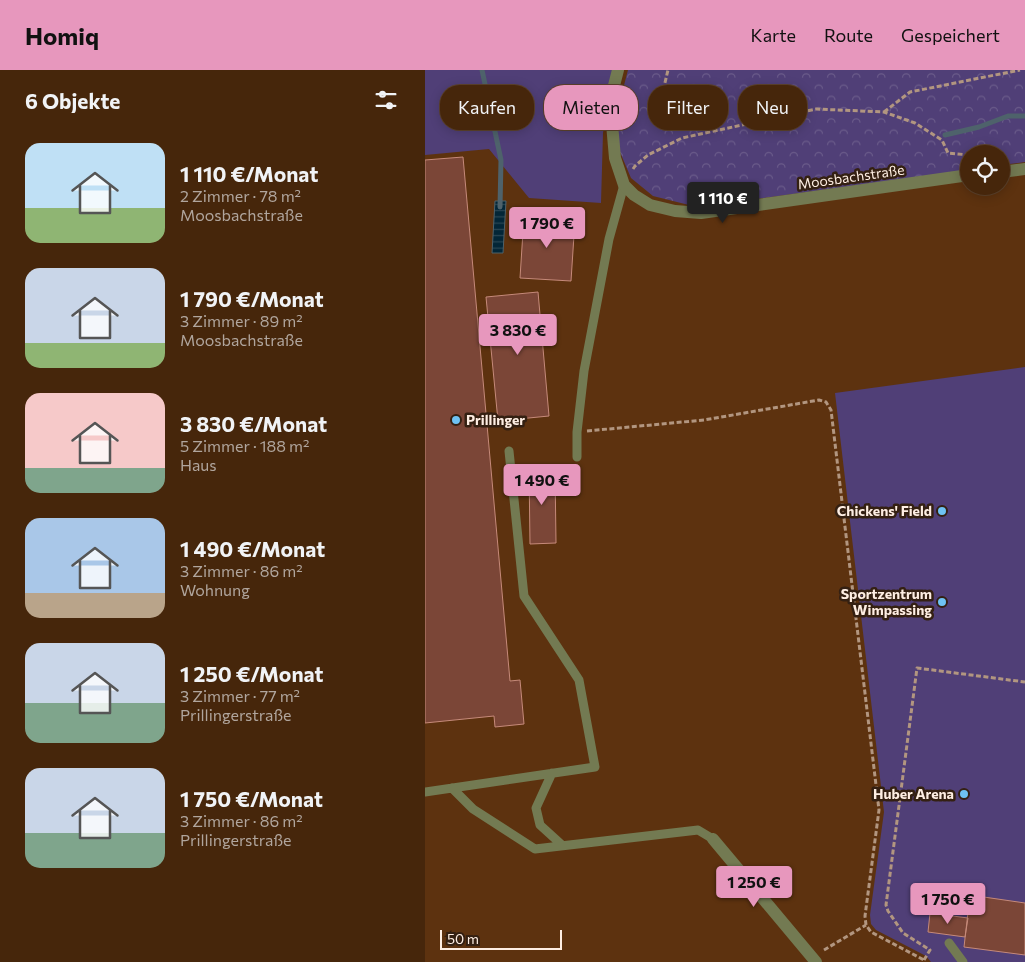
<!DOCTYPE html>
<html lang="de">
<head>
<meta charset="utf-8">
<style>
	body { margin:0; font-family:Commissioner,sans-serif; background:#503219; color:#f1f3f6; height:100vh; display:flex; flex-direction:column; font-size:19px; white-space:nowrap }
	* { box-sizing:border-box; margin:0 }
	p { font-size:16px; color:#b0a59d }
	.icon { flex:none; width:28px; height:28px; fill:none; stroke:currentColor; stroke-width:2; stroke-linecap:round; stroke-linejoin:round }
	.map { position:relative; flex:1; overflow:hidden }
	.drawer { display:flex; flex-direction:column; background:#46260b; width:425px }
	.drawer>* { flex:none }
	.top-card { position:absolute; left:15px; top:15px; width:475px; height:45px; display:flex; gap:10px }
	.controls { position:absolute; left:535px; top:75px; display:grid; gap:10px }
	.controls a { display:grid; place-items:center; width:50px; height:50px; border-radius:50%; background:#46260b; box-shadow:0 2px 12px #0003,0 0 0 1px #5e432c; font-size:25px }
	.scale { position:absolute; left:15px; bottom:12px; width:122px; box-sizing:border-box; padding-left:5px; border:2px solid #feeee3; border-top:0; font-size:14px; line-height:18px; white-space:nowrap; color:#feeee3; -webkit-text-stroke:4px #342012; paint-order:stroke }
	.price { position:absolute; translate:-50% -42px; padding:0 11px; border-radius:5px; background:#e797bd; color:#111; font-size:16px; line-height:32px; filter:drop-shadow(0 1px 2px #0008) }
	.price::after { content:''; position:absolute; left:50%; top:30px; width:15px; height:11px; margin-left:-8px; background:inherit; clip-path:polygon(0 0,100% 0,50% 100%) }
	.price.active { background:#222; color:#fff }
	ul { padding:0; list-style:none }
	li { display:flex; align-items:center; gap:15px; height:125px; padding:0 25px }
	li span { display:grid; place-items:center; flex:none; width:140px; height:100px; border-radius:15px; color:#555 }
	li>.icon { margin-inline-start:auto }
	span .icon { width:60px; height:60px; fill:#fffc; stroke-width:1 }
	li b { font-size:21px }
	h2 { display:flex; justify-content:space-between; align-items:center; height:60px; padding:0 25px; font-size:21px }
	.tag { padding:0 18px; border-radius:20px; background:#46260b; box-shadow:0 2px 12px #0003,0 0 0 1px #5e432c; font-size:18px; line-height:45px }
	.tag.active { background:#e797bd; color:#111 }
	header { display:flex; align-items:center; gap:30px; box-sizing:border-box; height:70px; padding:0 25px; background:#e797bd; color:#111 }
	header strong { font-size:24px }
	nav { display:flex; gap:28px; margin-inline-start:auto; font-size:18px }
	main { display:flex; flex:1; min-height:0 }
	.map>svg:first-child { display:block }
	.grass { fill:#503f77 }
	.park { fill:url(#park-crowns) }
	.water { fill:url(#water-rules); stroke:#4e626b }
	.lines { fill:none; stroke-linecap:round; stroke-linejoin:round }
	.stream { stroke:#4e626b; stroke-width:5 }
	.building { fill:#7b4637; stroke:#c68a7a }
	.path { stroke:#b29680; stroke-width:3; stroke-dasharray:5 2.5; stroke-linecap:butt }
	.service { stroke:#737a52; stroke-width:9 }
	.minor { stroke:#737a52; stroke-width:12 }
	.poi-dot { fill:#6ec2f3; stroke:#342012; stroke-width:2 }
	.labels { text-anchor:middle; stroke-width:5; stroke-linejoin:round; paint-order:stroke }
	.street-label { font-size:14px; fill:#feeee3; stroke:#342012 }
	.poi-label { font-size:14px; font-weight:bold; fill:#feeee3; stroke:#342012; text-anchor:end }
</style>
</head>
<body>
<header>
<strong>Homiq</strong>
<nav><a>Karte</a><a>Route</a><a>Gespeichert</a></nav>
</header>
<main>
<section class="drawer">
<h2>6 Objekte<svg class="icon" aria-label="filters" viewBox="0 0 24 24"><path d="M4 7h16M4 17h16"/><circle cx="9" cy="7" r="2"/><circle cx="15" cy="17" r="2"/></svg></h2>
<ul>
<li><span style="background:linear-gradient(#bfe0f5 65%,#8fb573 0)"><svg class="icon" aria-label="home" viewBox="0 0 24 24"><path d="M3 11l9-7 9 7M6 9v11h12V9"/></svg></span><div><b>1 110 €/Monat</b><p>2 Zimmer · 78 m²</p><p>Moosbachstraße</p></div></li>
<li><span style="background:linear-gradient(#c9d6e8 75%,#8fb573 0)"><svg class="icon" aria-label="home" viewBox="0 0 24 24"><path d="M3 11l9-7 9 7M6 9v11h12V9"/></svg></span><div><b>1 790 €/Monat</b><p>3 Zimmer · 89 m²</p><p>Moosbachstraße</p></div></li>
<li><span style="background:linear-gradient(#f6c9c9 75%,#7fa58c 0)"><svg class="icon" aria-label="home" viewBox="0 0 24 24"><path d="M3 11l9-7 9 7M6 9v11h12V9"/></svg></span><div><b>3 830 €/Monat</b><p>5 Zimmer · 188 m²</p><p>Haus</p></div></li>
<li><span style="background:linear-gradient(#a9c7e8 75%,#b9a48a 0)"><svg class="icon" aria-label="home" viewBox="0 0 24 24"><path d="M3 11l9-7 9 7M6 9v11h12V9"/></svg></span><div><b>1 490 €/Monat</b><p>3 Zimmer · 86 m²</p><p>Wohnung</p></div></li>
<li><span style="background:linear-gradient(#c9d6e8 60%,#7fa58c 0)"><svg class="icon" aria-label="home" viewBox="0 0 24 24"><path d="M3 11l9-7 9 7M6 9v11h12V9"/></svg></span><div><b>1 250 €/Monat</b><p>3 Zimmer · 77 m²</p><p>Prillingerstraße</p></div></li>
<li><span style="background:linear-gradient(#c9d6e8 65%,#7fa58c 0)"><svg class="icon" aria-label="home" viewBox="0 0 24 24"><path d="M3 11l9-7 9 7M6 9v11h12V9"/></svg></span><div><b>1 750 €/Monat</b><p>3 Zimmer · 86 m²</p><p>Prillingerstraße</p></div></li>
</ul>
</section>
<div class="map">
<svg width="600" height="892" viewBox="0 0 600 892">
	<defs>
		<pattern id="park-crowns" width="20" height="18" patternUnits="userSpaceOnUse" patternTransform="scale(1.25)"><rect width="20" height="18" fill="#503f77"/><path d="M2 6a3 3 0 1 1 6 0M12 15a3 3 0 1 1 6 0" fill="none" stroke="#6a5b8a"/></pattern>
		<pattern id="water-rules" width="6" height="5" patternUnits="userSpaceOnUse" patternTransform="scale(1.25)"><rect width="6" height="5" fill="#032637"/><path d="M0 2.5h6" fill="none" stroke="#294654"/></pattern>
	</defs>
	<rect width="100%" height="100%" fill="#5d320f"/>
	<path class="grass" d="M 0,0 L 189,0 L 178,63 L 176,133 L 104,128 L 64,79 L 0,85 Z
		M 600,297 L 600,892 L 506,892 L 501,886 L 451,860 L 446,854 L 445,845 L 459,742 L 410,323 Z"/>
	<path class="park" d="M 203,0 L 600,0 L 600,92 L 576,95 L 576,84 L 544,84 L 544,100 L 272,137 L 228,126 L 206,108 L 192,75 L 196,27 Z"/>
	<path class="water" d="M 70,131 L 81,131 L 78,183 L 67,183 Z"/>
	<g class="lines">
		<path class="stream" d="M 57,0 L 76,90 L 75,137
			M 520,65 L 554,57 L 583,46 L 600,46"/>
	</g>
	<path class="building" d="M 38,87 L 85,611 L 95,610 L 99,654 L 70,657 L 69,646 L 0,653 L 0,90 Z
		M 99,146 L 150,150 L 146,211 L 95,208 Z
		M 113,222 L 124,346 L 73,351 L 61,227 Z
		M 104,398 L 130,398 L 131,473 L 105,474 Z
		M 545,825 L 600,833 L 600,885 L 539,877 Z
		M 505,843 L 543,848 L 540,867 L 503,862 Z"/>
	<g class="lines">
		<path class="path" d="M 233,42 L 243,0
			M 459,42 L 485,22 L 595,0
			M 208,99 L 210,96 L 223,85 L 257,68 L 391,39 L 459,42 L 490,53 L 517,70 L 523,83 L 544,85
			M 162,361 L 279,350 L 394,330 L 401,332 L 406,340 L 454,740 L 440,846 L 441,855 L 446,862 L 499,890
			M 399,880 L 441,855
			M 499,890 L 505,880 L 478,863 L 463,841 L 461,835 L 492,598 L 600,612"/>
		<path class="service" d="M 152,387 L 152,362 L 159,301 L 184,169 L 199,115
			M 127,703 L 111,738 L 115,755 L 137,775
			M 27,718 L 48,739 L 110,779 L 273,760 L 288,769
			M 0,722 L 170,697 L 154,610 L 99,526 L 84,381
			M 524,873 L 538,892"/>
		<path class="minor" d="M 193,0 L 185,31 L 190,88 L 199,115 L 209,125 L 225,135 L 250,141 L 276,143 L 544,105
			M 576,102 L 600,99
			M 288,769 L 391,892"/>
	</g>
	<g class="poi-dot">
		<circle cx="31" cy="350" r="5"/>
		<circle cx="517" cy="441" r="5"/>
		<circle cx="517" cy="532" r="5"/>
		<circle cx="539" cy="724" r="5"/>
	</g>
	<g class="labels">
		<g class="street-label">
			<text transform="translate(426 107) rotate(-8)" y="5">Moosbachstraße</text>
		</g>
		<g class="poi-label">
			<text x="41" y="355" text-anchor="start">Prillinger</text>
			<text x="507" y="446">Chickens' Field</text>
			<text x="507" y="529">Sportzentrum<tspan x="507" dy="16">Wimpassing</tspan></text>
			<text x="529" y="729">Huber Arena</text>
		</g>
	</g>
</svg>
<div class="controls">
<a><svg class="icon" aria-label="locate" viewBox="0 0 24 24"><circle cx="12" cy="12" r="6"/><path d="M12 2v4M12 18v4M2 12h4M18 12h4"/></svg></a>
</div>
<div class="scale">50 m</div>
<b class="price active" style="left:298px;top:154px">1 110 €</b>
<b class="price" style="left:122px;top:179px">1 790 €</b>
<b class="price" style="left:93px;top:286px">3 830 €</b>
<b class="price" style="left:117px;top:436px">1 490 €</b>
<b class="price" style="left:329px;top:838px">1 250 €</b>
<b class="price" style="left:523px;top:855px">1 750 €</b>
<div class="top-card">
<a class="tag">Kaufen</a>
<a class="tag active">Mieten</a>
<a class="tag">Filter</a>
<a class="tag">Neu</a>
</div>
</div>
</main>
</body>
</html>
